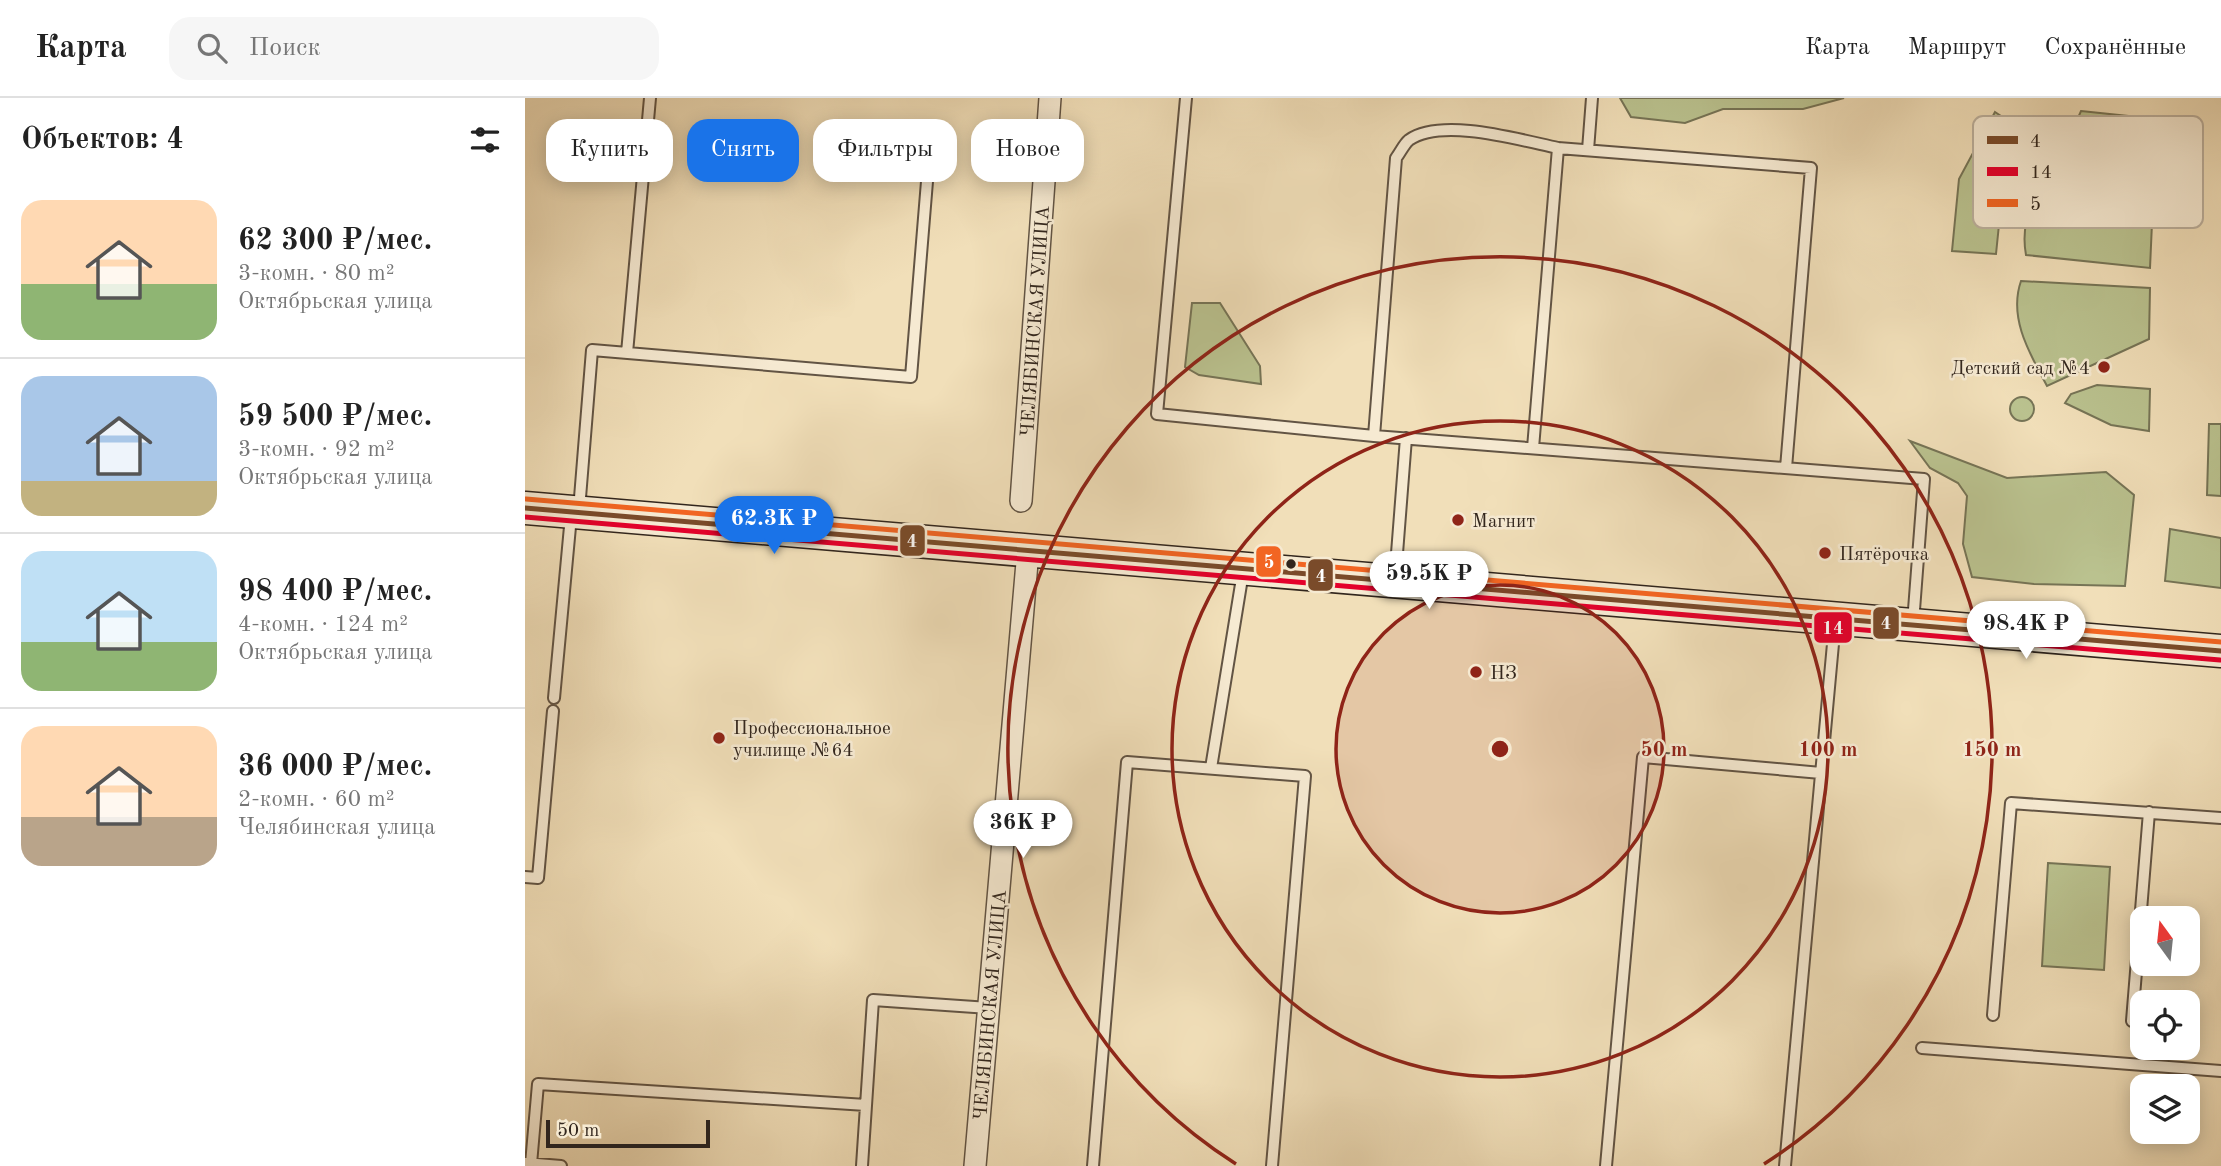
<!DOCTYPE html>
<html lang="ru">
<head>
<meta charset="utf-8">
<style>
	body { margin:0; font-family:"Old Standard TT",serif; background:#f6f6f6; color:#222; height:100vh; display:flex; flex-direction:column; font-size:26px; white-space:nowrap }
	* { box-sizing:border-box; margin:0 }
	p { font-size:23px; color:#767676 }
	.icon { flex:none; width:38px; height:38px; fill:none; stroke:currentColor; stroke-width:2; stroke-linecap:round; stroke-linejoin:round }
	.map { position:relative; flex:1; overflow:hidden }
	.side { display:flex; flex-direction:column; background:#fff; width:525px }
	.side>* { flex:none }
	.banner { position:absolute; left:21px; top:21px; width:665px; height:63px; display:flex; gap:14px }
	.needle { width:46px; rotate:345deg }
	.fabs { position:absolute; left:1605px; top:808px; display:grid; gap:14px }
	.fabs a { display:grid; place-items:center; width:70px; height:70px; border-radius:14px; background:#fff; box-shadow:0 4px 18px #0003; font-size:35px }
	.scale { position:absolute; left:21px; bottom:18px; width:164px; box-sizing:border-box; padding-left:7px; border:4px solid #32261d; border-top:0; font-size:19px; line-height:24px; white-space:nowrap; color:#32261d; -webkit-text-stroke:5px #f6ead2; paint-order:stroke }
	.price { position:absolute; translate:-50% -60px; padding:0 16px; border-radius:24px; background:#fff; color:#222; font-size:23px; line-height:46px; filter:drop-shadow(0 2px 4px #0008) }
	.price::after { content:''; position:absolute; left:50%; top:42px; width:21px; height:16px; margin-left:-10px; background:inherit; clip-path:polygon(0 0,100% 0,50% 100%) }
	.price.selected { background:#1a73e8; color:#fff }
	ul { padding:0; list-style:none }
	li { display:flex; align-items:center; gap:21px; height:175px; padding:0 21px }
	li+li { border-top:2px solid #e0e0e0 }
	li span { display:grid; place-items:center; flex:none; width:196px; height:140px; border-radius:21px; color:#555 }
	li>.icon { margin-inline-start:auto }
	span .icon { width:84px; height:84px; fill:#fffc; stroke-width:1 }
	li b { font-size:30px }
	h2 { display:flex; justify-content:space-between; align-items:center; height:84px; padding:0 21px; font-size:30px }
	.tag { padding:0 24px; border-radius:21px; background:#fff; box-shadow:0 4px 18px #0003; font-size:24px; line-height:63px }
	.tag.selected { background:#1a73e8; color:#fff }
	header { display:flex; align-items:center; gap:42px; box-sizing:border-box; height:98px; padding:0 35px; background:#fff; border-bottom:2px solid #e0e0e0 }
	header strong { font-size:33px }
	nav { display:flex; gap:38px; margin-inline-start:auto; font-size:24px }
	.search { width:490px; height:63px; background:#f6f6f6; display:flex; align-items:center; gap:18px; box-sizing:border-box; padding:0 24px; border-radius:21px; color:#767676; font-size:26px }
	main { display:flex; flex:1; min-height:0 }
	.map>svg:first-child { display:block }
	.green { fill:#bac28f; stroke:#767456; stroke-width:2 }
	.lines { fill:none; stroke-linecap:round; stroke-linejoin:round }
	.lane-casing { stroke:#625444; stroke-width:14 }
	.street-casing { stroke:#625444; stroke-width:24 }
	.secondary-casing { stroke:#32261d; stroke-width:35 }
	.lane { stroke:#f6ead2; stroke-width:10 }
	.street { stroke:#f6ead2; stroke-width:21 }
	.secondary { stroke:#f6ead2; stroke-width:32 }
	.bus-1-casing { stroke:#f6ead2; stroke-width:10 }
	.bus-2-casing { stroke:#f6ead2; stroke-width:10 }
	.bus-3-casing { stroke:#f6ead2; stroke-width:10 }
	.bus-1 { stroke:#7a4b2a; stroke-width:5 }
	.bus-2 { stroke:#e4002b; stroke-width:5 }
	.bus-3 { stroke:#f26522; stroke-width:5 }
	.ring { fill:none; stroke:#8f2418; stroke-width:3.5 }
	.poi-dot { fill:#8f2418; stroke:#f6ead2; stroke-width:2.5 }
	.bus-dot { fill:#32261d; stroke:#f6ead2; stroke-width:2.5 }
	.labels { text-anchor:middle; stroke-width:5; stroke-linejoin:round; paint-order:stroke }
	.street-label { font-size:19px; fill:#32261d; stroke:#f6ead2 }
	.poi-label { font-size:19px; fill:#32261d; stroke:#f6ead2; text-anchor:start }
	.key { fill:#f6ead2; stroke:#bbaf9c; stroke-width:2 }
	.key-label { font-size:19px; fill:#32261d }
	.centre { fill:#8f2418; stroke:#f6ead2; stroke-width:3.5 }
	.ring-label { font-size:21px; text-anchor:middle; font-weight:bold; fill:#8f2418; stroke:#f6ead2; stroke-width:5; stroke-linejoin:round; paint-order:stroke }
	.line-badge { stroke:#f6ead2; stroke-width:2.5 }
	.badge-label { font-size:19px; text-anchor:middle; font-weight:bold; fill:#fff }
</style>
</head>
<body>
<header>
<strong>Карта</strong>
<div class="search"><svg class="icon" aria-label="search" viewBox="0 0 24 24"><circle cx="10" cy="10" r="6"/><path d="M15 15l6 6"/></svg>Поиск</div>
<nav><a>Карта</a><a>Маршрут</a><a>Сохранённые</a></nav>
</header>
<main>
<section class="side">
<h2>Объектов: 4<svg class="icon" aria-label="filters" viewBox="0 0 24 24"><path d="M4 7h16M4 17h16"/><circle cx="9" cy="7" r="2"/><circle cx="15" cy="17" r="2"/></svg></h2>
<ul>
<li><span style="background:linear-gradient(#ffd9b3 60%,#8fb573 0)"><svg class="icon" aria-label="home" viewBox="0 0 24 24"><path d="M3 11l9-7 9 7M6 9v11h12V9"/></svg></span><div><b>62 300 ₽/мес.</b><p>3-комн. · 80 m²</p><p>Октябрьская улица</p></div></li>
<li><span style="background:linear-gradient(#a9c7e8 75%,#c2b280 0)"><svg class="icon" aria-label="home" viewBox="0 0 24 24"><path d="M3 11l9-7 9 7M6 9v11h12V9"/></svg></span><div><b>59 500 ₽/мес.</b><p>3-комн. · 92 m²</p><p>Октябрьская улица</p></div></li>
<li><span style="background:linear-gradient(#bfe0f5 65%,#8fb573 0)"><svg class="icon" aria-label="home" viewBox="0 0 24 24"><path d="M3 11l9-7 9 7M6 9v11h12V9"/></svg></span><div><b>98 400 ₽/мес.</b><p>4-комн. · 124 m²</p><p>Октябрьская улица</p></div></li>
<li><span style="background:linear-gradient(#ffd9b3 65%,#b9a48a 0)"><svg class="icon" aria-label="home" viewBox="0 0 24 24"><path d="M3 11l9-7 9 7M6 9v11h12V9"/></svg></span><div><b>36 000 ₽/мес.</b><p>2-комн. · 60 m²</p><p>Челябинская улица</p></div></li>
</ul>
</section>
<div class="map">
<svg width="1696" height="1068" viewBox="0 0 1696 1068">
	<rect width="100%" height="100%" fill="#f1dfb9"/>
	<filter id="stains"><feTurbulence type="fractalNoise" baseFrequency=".00286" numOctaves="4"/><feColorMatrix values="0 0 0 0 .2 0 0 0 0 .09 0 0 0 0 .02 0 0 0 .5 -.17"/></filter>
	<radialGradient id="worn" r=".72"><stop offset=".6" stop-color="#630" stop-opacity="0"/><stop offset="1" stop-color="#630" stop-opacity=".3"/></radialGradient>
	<path class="green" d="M 1095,0 L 1319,0 L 1278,11 L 1198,11 L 1160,25 L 1106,19 Z
		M 1556,13 L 1641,22 L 1633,105 L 1543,42 Z
		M 1470,14 L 1514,43 L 1476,107 L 1471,156 L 1427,153 L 1434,81 Z
		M 1535,63 L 1627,125 L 1625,170 L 1501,157 C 1494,119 1512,92 1535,63 Z
		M 1496,183 L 1625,190 L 1624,241 L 1522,288 C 1505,256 1483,220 1496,183 Z
		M 667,205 L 695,205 L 735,268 L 736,286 L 674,277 L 660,269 Z
		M 1572,287 L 1625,291 L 1624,333 L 1586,327 L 1540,305 L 1546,296 Z
		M1485 311a12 12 0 1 1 24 0a12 12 0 1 1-24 0Z
		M 1684,326 L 1696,326 L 1696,398 L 1682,397 Z
		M 1385,343 L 1482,380 L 1581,374 L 1609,397 L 1600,488 L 1509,486 L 1447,479 L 1438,446 L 1442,398 L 1433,385 L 1405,370 Z
		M 1645,431 L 1696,440 L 1696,490 L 1640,483 Z
		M 1523,765 L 1585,769 L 1579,872 L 1517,868 Z"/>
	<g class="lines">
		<g class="lane-casing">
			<path id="lane" d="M 661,0 L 632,316 L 849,338 L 1399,381 L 1388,525
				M 1063,52 L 1067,0
				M 102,255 L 125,0
				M 849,338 L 871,60 C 875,55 879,46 884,42 C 917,19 995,42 1033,50
				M 1008,350 L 1033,50 L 1286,70 L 1261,370
				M 54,412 L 67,252 L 386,279 L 404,59
				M 870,481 L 881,340
				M 29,600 L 46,418
				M 686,670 L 718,474
				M 0,779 L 13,780 L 28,613
				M 1468,917 L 1486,705 L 1696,720
				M 1607,923 L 1624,714
				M 1397,950 L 1696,973
				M 0,1065 L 36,1068
				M 6,1066 L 13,986 L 341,1007
				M 337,1068 L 348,902 L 464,910
				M 568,1068 L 602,664 L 780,678 L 747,1068
				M 1081,1068 L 1118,659 L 1296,675
				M 1260,1068 L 1310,524"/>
		</g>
		<g class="street-casing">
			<path id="street" d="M 496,403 L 525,0
				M 450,1068 L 503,453"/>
		</g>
		<g class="secondary-casing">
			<path id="secondary" d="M 0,410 L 1696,553"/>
		</g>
		<use href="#lane" class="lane"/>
		<use href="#street" class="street"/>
		<use href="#secondary" class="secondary"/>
		<g class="bus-1-casing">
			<path id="bus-1" d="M 0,410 L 1696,553"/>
		</g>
		<g class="bus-2-casing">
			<path id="bus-2" d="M 0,419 L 1695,562"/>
		</g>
		<g class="bus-3-casing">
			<path id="bus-3" d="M 1,401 L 1696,544"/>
		</g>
		<use href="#bus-1" class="bus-1"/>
		<use href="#bus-2" class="bus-2"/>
		<use href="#bus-3" class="bus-3"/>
	</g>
	<circle cx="975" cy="651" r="164" fill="#8f2418" fill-opacity=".12"/>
	<g class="ring">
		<circle cx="975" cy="651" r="164"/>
		<circle cx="975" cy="651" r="328"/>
		<path d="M711 1066A492 492 0 1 1 1239 1066"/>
	</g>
	<g class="poi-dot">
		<circle cx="1579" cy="269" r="7"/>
		<circle cx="933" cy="422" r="7"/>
		<circle cx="1300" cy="455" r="7"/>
		<circle cx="951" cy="574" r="7"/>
		<circle cx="194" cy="640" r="7"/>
	</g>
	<circle class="bus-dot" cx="766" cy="466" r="6"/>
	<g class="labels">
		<g class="street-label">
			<text transform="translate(509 223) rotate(-86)" y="7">ЧЕЛЯБИНСКАЯ УЛИЦА</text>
			<text transform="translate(464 907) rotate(-85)" y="7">ЧЕЛЯБИНСКАЯ УЛИЦА</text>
		</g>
		<g class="poi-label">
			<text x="1565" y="276" text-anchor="end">Детский сад №4</text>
			<text x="947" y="429">Магнит</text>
			<text x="1314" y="462">Пятёрочка</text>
			<text x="965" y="581">НЗ</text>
			<text x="208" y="636">Профессиональное<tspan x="208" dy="22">училище №64</tspan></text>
		</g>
	</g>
	<rect x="1448" y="18" width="230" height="112" rx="10" class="key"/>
	<rect x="1462" y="38" width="31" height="8" fill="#7a4b2a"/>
	<rect x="1462" y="69" width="31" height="9" fill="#e4002b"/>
	<rect x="1462" y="101" width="31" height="8" fill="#f26522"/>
	<g class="key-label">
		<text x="1505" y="49">4</text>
		<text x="1505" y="80">14</text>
		<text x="1505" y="112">5</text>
	</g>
	<circle cx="975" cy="651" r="10" class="centre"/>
	<g class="ring-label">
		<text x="1139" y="658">50 m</text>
		<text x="1303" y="658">100 m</text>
		<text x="1467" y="658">150 m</text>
	</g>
	<g class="line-badge">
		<rect x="374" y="426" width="27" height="33" rx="7" fill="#7a4b2a"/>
		<rect x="730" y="447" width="27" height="33" rx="7" fill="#f26522"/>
		<rect x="782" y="460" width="27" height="34" rx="7" fill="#7a4b2a"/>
		<rect x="1347" y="508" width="28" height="34" rx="7" fill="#7a4b2a"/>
		<rect x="1288" y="513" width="40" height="33" rx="7" fill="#e4002b"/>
	</g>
	<g class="badge-label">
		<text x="387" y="449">4</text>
		<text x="744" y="470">5</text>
		<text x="796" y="484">4</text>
		<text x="1361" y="531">4</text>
		<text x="1308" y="536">14</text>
	</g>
	<rect width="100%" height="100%" filter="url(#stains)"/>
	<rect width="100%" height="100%" fill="url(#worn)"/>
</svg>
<div class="fabs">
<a><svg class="needle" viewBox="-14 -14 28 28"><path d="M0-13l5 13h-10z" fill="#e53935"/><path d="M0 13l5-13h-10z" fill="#767676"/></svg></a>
<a><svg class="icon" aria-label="locate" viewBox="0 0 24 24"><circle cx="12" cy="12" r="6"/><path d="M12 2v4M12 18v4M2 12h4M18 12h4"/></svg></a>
<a><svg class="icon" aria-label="layers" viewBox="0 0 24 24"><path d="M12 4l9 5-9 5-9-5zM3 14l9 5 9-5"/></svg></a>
</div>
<div class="scale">50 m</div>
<b class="price selected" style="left:249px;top:458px">62.3K ₽</b>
<b class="price" style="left:904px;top:513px">59.5K ₽</b>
<b class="price" style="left:1501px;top:563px">98.4K ₽</b>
<b class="price" style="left:498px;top:762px">36K ₽</b>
<div class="banner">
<a class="tag">Купить</a>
<a class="tag selected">Снять</a>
<a class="tag">Фильтры</a>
<a class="tag">Новое</a>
</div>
</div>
</main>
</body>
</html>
